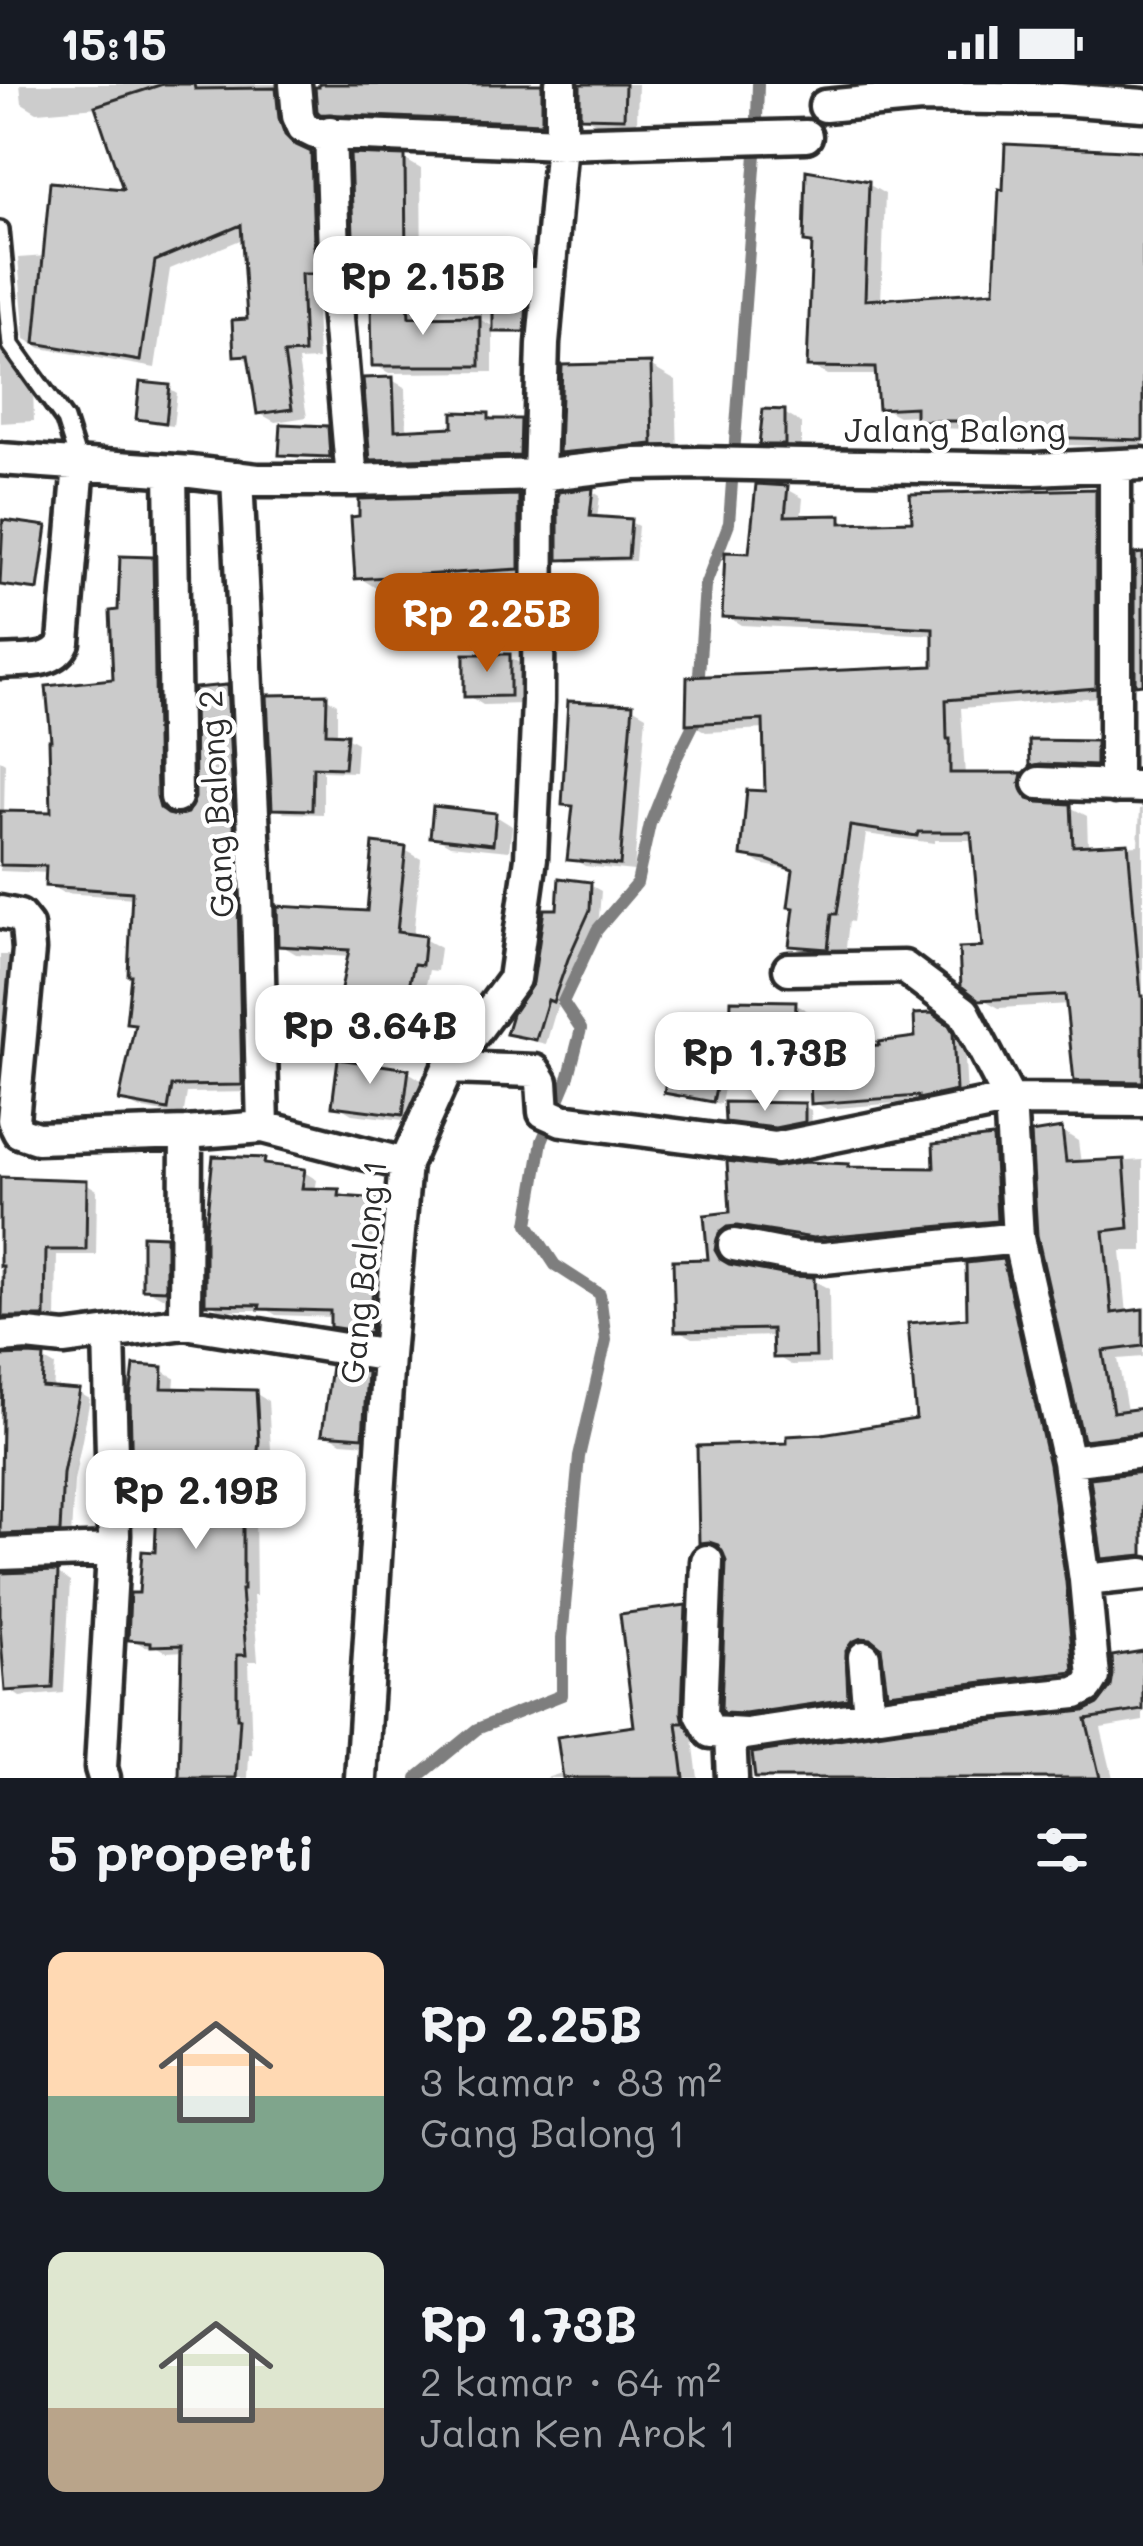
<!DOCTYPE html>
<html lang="id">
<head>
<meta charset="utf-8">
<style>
	body { margin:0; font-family:Mali,sans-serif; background:#242831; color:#f1f3f6; height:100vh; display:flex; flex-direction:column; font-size:45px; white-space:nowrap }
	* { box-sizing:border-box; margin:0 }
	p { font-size:39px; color:#9ea1a6 }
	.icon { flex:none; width:66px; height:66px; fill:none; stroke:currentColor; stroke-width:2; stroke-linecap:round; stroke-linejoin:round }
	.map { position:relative; height:1694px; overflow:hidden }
	.details { display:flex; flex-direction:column; background:#171b24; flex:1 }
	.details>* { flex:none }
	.price { position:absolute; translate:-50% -102px; padding:0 27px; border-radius:24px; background:#fff; color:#222; font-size:39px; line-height:78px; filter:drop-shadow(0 3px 6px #0008) }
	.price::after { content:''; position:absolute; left:50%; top:72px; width:36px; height:27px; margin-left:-18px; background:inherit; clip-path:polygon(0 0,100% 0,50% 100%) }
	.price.current { background:#b45309; color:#fff }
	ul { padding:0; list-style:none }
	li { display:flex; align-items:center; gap:36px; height:300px; padding:0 48px }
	li span { display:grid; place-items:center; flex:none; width:336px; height:240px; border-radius:18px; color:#555 }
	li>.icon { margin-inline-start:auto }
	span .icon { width:144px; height:144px; fill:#fffc; stroke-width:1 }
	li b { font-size:51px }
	h2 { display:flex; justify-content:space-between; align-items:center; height:144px; padding:0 48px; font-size:51px }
	.status { display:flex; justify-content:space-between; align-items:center; height:84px; padding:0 60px; background:#171b24; direction:ltr }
	.status svg { height:33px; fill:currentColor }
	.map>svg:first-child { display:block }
	.shadow { fill:#0003 }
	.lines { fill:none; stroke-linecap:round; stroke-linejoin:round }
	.stream { stroke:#7e7e7e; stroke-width:12 }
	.building { fill:#cbcbcb; stroke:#2b2b2b; stroke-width:3 }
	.lane-casing { stroke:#2b2b2b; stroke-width:24 }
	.street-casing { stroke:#2b2b2b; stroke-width:39 }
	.lane { stroke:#fff; stroke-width:15 }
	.street { stroke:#fff; stroke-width:30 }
	.labels { text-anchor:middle; stroke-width:9; stroke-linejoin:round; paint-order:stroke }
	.street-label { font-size:33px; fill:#2b2b2b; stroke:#fff }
</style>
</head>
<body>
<div class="status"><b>15:15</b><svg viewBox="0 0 49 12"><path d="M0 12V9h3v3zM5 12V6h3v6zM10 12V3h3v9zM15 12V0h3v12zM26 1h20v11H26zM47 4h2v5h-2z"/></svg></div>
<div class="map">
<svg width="1143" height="1694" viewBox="0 0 1143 1694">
	<rect width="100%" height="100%" fill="#fff"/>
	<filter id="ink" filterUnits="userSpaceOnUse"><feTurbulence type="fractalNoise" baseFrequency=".00833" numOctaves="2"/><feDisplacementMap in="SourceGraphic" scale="24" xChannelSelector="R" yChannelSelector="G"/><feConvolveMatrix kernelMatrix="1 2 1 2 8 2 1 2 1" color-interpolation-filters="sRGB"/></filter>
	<g filter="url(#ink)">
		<path class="shadow" d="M 20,0 L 294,0 L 293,45 L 301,64 L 326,80 L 330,197 L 315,198 L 318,276 L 298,277 L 307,333 L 275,338 L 259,329 L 252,279 L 237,270 L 250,238 L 245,154 L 170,185 L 155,284 L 41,264 L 25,255 L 18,174 L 46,172 L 127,109 L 98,23 L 37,28 L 22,19 Z
			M 317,0 L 557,0 L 555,45 L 337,36 L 320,26 Z
			M 582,0 L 638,0 L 637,40 L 598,40 L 583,32 Z
			M 1143,67 L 1143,363 L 984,359 L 968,350 L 968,345 L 934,344 L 918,335 L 918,331 L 898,332 L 881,323 L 879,291 L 827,291 L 810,281 L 814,161 L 807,157 L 868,100 L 885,110 L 881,218 L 997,210 Z
			M 404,75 L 421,85 L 422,187 L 374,187 L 357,178 Z
			M 0,181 L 14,275 L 33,303 L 34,337 L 0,339 Z
			M 408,221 L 422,230 L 422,236 L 479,235 L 496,244 L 526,221 L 534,226 L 532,250 L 503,250 L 493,245 L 493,288 L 389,289 L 375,281 Z
			M 650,282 L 676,297 L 678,373 L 587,382 L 562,367 Z
			M 392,296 L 406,304 L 407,348 L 456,345 L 488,332 L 498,338 L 520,338 L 534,346 L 533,378 L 387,382 L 373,374 Z
			M 169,304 L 177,309 L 173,342 L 146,338 L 139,334 Z
			M 784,329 L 801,339 L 801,369 L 779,369 L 763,359 Z
			M 327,345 L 335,350 L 337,375 L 290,373 L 282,369 Z
			M 787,405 L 803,414 L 801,435 L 840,434 L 853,441 L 915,440 L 1095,408 L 1111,418 L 1111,612 L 961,624 L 965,692 L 1022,692 L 1038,701 L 1035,711 L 1041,722 L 1070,723 L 1087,732 L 1088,764 L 1138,761 L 1140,725 L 1143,724 L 1143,1005 L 1093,1005 L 1076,995 L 1069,920 L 999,924 L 981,914 L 985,865 L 975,756 L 934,756 L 934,759 L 866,750 L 853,838 L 849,837 L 845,872 L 808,870 L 792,861 L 796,825 L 796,788 L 761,780 L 745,770 L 768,710 L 766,645 L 706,648 L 689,638 L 936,585 L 936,551 L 741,541 L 725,531 Z
			M 592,407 L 600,412 L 597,435 L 630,438 L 638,442 L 635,477 L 569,478 L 561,474 Z
			M 519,414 L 544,429 L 544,498 L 383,508 L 358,493 Z
			M 152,476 L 167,485 L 171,724 L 175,735 L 189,731 L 198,715 L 227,604 L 242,613 L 257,1008 L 187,1009 L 183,1033 L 138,1024 L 123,1016 L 137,942 L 129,938 L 135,814 L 63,809 L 48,800 L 49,789 L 0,787 L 0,676 L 5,679 L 4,730 L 54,731 L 116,598 L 121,529 Z
			M 509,573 L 526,583 L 526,620 L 483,621 L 467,611 Z
			M 326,613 L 337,620 L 337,652 L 346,653 L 357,659 L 355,688 L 323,687 L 323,730 L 286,729 L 275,723 Z
			M 632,623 L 646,631 L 634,787 L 585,782 L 571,774 L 575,725 L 565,719 Z
			M 1095,660 L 1108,668 L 1108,688 L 1046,688 L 1033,680 Z
			M 1138,660 L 1143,660 L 1143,685 L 1138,681 Z
			M 496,732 L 512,742 L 509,767 L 450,761 L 433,751 Z
			M 405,766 L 421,775 L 413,853 L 424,855 L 440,864 L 437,887 L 429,886 L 419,935 L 358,922 L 342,914 L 351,873 L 296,870 L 281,861 L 370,830 Z
			M 590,801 L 601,807 L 599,833 L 577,881 L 564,921 L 558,919 L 546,960 L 520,954 L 510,948 L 536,900 L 560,828 Z
			M 0,871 L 8,871 L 20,878 L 0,1039 Z
			M 795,920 L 812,929 L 812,956 L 750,955 L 733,946 Z
			M 945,939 L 961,951 L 964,957 L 967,1013 L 826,1025 L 814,1018 L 882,964 L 918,956 Z
			M 725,958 L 732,962 L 721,1020 L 675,1012 L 667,1008 Z
			M 408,988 L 425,998 L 420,1038 L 352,1030 L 335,1020 Z
			M 804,1022 L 811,1026 L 812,1041 L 785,1047 L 736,1040 L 728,1036 Z
			M 1062,1047 L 1078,1057 L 1081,1080 L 1143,1076 L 1143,1167 L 1121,1167 L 1127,1230 L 1143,1228 L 1143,1273 L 1118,1275 L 1127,1327 L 1143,1325 L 1143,1359 L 1103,1363 L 1086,1354 Z
			M 992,1056 L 1007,1065 L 1012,1144 L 831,1161 L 754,1149 L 743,1150 L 733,1158 L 730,1177 L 734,1184 L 813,1196 L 829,1205 L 830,1280 L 791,1281 L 776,1272 L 775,1252 L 693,1254 L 678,1246 L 711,1178 L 707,1133 L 733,1130 L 774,1086 L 848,1083 L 854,1086 L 937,1087 Z
			M 264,1077 L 275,1084 L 304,1088 L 317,1096 L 315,1107 L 339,1108 L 354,1116 L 381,1118 L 394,1126 L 383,1255 L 346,1249 L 333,1241 L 333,1233 L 276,1231 L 268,1226 L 221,1226 L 208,1218 Z
			M 0,1096 L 86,1099 L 97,1106 L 96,1171 L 57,1171 L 56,1238 L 10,1239 L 0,1246 Z
			M 165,1155 L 182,1165 L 182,1214 L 162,1213 L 145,1204 Z
			M 1002,1178 L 1019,1188 L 1065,1392 L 1090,1597 L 907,1618 L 889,1608 L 883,1562 L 880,1562 L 869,1567 L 864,1624 L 743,1637 L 725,1627 L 729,1476 L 724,1466 L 719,1467 L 702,1457 L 791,1362 L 919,1338 Z
			M 0,1274 L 43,1275 L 55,1282 L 53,1307 L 79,1309 L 90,1315 L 74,1397 L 71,1453 L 34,1455 L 26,1450 L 0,1451 Z
			M 162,1286 L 175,1294 L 174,1307 L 255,1309 L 268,1317 L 271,1365 L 265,1427 L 255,1426 L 256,1512 L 253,1512 L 258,1577 L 249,1577 L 252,1670 L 249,1670 L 248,1694 L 178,1694 L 179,1677 L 182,1677 L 185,1567 L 167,1568 L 158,1563 L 144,1562 L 131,1555 L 142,1512 L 158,1472 L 161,1403 L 148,1402 L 135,1394 Z
			M 366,1291 L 383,1301 L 380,1361 L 342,1358 L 325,1348 Z
			M 1143,1389 L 1143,1481 L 1121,1482 L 1104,1473 Z
			M 58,1490 L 70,1498 L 64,1609 L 20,1613 L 8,1605 L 4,1561 L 0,1561 L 0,1512 Z
			M 685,1524 L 702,1533 L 699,1647 L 692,1647 L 698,1694 L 546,1694 L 565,1688 L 638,1645 Z
			M 1143,1570 L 1143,1637 L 1101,1644 L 1113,1694 L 758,1694 L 1079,1631 L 1098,1623 Z"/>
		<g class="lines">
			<path class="stream" d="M 698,605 L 705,502 L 729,439 L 756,70 L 758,0
				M 417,1694 L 477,1645 L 562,1611 L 562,1554 L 579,1373 L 606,1256 L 600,1210 L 555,1181 L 528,1140 L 542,1057 L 569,992 L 581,945 L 563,918 L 597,846 L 637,799 L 650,740 L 676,675 L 698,631 L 698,625"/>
		</g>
		<path class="building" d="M 163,0 L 194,0 L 195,5 L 276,4 L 279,34 L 285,51 L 294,60 L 311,68 L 315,190 L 301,190 L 304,269 L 284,270 L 292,325 L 257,330 L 248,271 L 234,272 L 232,236 L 247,235 L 241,141 L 155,177 L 140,277 L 35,259 L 50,98 L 123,105 L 95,22 Z
			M 319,0 L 542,0 L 542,39 L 320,30 L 317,27 L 315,3 L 319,3 Z
			M 580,0 L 625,0 L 624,34 L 580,33 Z
			M 1005,60 L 1143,67 L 1143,356 L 965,351 L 965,337 L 915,337 L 915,323 L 878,325 L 875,284 L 807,283 L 812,159 L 804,158 L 806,86 L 869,97 L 865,216 L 994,207 L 999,105 L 1003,106 Z
			M 350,70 L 405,72 L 406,179 L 354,179 Z
			M 371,218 L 408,218 L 409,233 L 480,232 L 480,282 L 372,282 Z
			M 493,218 L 527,218 L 525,248 L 493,248 Z
			M 651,279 L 653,360 L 559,369 L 562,281 Z
			M 393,293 L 395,346 L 453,343 L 453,328 L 489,329 L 489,335 L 521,335 L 520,372 L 370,376 L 363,294 Z
			M 140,298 L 170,301 L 166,339 L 136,335 Z
			M 763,325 L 785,326 L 785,361 L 759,361 Z
			M 281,340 L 328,342 L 330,373 L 279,371 Z
			M 756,400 L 788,402 L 785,432 L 841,431 L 841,439 L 912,437 L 910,410 L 1096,405 L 1096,604 L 946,616 L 947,655 L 950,655 L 950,689 L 1022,689 L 1020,699 L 1028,715 L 1038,718 L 1071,720 L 1073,762 L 1128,759 L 1141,912 L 1143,912 L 1143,998 L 1074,997 L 1065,911 L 979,916 L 961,902 L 959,864 L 982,863 L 971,748 L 918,748 L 917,752 L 850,742 L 837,830 L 832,830 L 828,865 L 789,862 L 794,824 L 788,823 L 793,786 L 767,776 L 741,772 L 747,706 L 765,707 L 763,636 L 686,640 L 687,593 L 933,582 L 933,544 L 722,533 L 725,468 L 749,469 Z
			M 593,404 L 590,432 L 631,435 L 628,474 L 558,476 L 558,408 Z
			M 519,411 L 519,485 L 355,495 L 351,433 L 359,432 L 359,415 Z
			M 3,436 L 47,442 L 38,506 L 0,501 Z
			M 1143,469 L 1143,600 L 1135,601 L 1135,470 Z
			M 120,472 L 153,473 L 157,713 L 160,724 L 168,730 L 177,732 L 187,729 L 195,714 L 194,604 L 227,601 L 238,815 L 242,1001 L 172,1002 L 168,1026 L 119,1017 L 135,940 L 126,939 L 131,891 L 128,891 L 132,808 L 45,802 L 46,782 L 0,781 L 0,727 L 51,728 L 49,656 L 51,656 L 46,602 L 113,595 L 110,527 L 118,526 Z
			M 464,570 L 510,570 L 510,612 L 464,613 Z
			M 327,610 L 326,649 L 347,650 L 344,684 L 313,683 L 312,726 L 272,725 L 267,611 Z
			M 568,617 L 633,620 L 620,781 L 567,776 L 573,722 L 562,721 Z
			M 1029,656 L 1096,657 L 1096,682 L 1040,680 L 1030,682 Z
			M 433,722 L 496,729 L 493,760 L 430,753 Z
			M 373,759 L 406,763 L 397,848 L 425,852 L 422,881 L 414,880 L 403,928 L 339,915 L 349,866 L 278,862 L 277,822 L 367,827 Z
			M 559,794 L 591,798 L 590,826 L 568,875 L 553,918 L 548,916 L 536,956 L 506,950 L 512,930 L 533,899 L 544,825 L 557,825 Z
			M 731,916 L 796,917 L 795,948 L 730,947 Z
			M 932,929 L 949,941 L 953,948 L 956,1007 L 918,1015 L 918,1012 L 811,1020 L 809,964 L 879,961 L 878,958 L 915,953 L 914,930 Z
			M 673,951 L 726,955 L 713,1018 L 664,1009 Z
			M 338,975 L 409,985 L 403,1031 L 332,1022 Z
			M 724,1018 L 805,1019 L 805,1038 L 775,1044 L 725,1038 Z
			M 1062,1044 L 1066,1078 L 1124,1075 L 1129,1144 L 1104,1147 L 1112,1229 L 1143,1225 L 1143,1262 L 1103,1267 L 1113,1328 L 1143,1324 L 1143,1349 L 1083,1356 L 1037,1151 L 1031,1049 Z
			M 993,1053 L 997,1137 L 813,1154 L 737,1142 L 727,1143 L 719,1149 L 715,1166 L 720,1175 L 729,1180 L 793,1192 L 814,1193 L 816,1273 L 773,1274 L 772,1245 L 675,1247 L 673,1176 L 708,1175 L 704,1131 L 730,1128 L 727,1077 L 774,1083 L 805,1078 L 849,1080 L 848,1083 L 934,1084 L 933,1060 Z
			M 213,1072 L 265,1074 L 264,1080 L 305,1085 L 302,1104 L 340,1105 L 339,1112 L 382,1115 L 378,1168 L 375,1168 L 370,1249 L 330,1243 L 330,1227 L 259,1225 L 260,1221 L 205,1220 L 205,1150 Z
			M 0,1093 L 87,1096 L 86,1166 L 46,1166 L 45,1233 L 2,1233 L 3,1182 L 0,1182 Z
			M 142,1151 L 166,1152 L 166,1206 L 142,1205 Z
			M 1003,1175 L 1049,1381 L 1066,1498 L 1074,1588 L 887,1609 L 881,1563 L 871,1555 L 861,1554 L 852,1558 L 846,1566 L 848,1615 L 745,1630 L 723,1629 L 721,1625 L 726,1477 L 718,1461 L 709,1458 L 699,1459 L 697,1362 L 787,1359 L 787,1352 L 822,1350 L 916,1335 L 908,1239 L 967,1234 L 966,1179 Z
			M 27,1271 L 44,1272 L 42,1303 L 80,1306 L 63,1389 L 60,1448 L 0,1450 L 3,1287 L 0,1287 L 0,1272 Z
			M 134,1281 L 163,1283 L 162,1304 L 256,1306 L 259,1357 L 252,1421 L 243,1420 L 243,1506 L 241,1506 L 246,1571 L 237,1571 L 237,1634 L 240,1634 L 236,1694 L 179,1694 L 182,1561 L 151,1562 L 151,1558 L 128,1556 L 130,1509 L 139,1509 L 142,1467 L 155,1468 L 158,1399 L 132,1396 L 130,1314 Z
			M 331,1282 L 367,1288 L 363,1353 L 322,1350 Z
			M 1143,1388 L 1143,1471 L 1102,1475 L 1090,1394 Z
			M 58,1487 L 53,1604 L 5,1607 L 0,1542 L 0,1489 Z
			M 686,1521 L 682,1629 L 684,1639 L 677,1639 L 684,1694 L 563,1694 L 557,1653 L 634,1642 L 620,1530 Z
			M 1143,1567 L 1143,1626 L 1086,1635 L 1100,1694 L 755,1694 L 752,1669 L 910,1645 L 1084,1627 L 1098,1620 L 1111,1603 L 1113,1591 L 1112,1572 Z"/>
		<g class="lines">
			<g class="lane-casing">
				<path id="lane" d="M 0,146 L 11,261 L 65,336 L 79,380"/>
			</g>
			<g class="street-casing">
				<path id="street" d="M 295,0 L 298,32 L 303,43 L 315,49 L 561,59 L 806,52
					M 825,22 L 921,13 L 1060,15 L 1143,21
					M 330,48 L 335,199 L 352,396
					M 335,199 L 546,199
					M 0,375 L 191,388 L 258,396 L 352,396 L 539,391 L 634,380 L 699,379 L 1034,385 L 1143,380
					M 1115,382 L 1115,703
					M 171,387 L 176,713
					M 237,393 L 257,814 L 263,1043
					M 0,578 C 22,576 54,581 64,558 L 79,380
					M 1039,699 L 1143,703
					M 0,828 L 19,832 L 27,842 L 29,866 L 13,1036 L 19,1048 L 37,1054 L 186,1049 L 263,1043 L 405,1080
					M 448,984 L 535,987 L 542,998 L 544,1028 L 562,1036 L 776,1064 L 1010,1016 L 1143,1017
					M 734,1161 L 796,1173 L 824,1174 L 1018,1154
					M 185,1239 L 186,1049
					M 0,1253 L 27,1251 L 65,1255 L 185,1239 L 388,1272
					M 1068,1377 L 1143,1368
					M 0,1470 L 113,1466
					M 707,1477 L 701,1630 L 711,1648 L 746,1650 L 908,1626 L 1076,1609 L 1088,1603 L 1094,1593 L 1085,1496 L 1068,1377 L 1018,1154 L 1010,1016 L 964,928 L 904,883 L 789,885
					M 1085,1496 L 1143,1490
					M 864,1573 L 869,1632
					M 730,1651 L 732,1694
					M 104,1694 L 101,1684 L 114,1451 L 109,1250
					M 361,1694 L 388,1272 L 405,1080 L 448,984 L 514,895 L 531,774 L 538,617 L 539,391 L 543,260 L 561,59 L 561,0"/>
			</g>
			<use href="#lane" class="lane"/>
			<use href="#street" class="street"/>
		</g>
	</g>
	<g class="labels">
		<g class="street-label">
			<text x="955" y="358">Jalang Balong</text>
			<text transform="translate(216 720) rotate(-93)" y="12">Gang Balong 2</text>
			<text transform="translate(363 1188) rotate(-84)" y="12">Gang Balong 1</text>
		</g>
	</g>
</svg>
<b class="price" style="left:423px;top:254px">Rp 2.15B</b>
<b class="price current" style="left:487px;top:591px">Rp 2.25B</b>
<b class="price" style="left:370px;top:1003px">Rp 3.64B</b>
<b class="price" style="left:765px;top:1030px">Rp 1.73B</b>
<b class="price" style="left:196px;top:1468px">Rp 2.19B</b>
</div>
<section class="details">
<h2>5 properti<svg class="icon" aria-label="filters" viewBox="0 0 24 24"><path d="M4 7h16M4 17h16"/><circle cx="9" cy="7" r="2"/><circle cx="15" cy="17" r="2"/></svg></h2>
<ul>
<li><span style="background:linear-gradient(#ffd9b3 60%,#7fa58c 0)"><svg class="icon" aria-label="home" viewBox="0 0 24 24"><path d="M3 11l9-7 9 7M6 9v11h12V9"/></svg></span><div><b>Rp 2.25B</b><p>3 kamar · 83 m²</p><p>Gang Balong 1</p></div></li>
<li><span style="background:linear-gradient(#dfe7d0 65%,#b9a48a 0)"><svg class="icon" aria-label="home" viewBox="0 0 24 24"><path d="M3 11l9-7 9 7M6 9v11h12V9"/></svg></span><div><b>Rp 1.73B</b><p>2 kamar · 64 m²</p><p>Jalan Ken Arok 1</p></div></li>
</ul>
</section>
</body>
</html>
